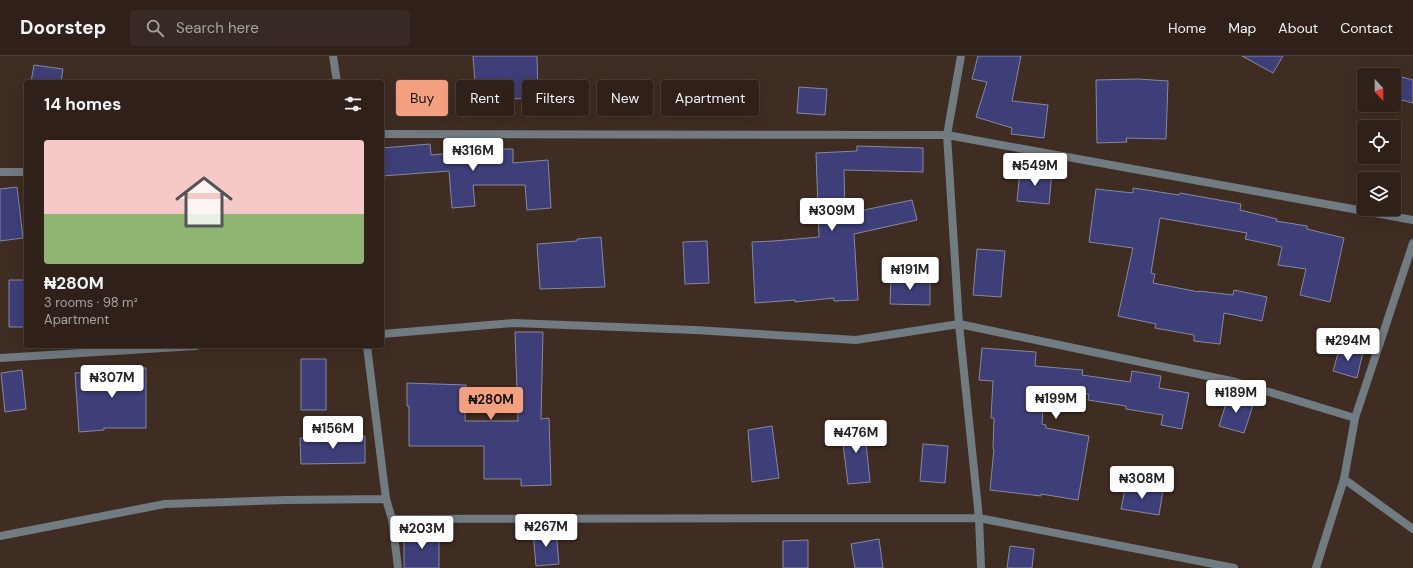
<!DOCTYPE html>
<html lang="en">
<head>
<meta charset="utf-8">
<style>
	body { margin:0; font-family:"DM Sans",sans-serif; background:#372923; color:#f1f3f6; height:100vh; display:flex; flex-direction:column; font-size:15px; white-space:nowrap }
	* { box-sizing:border-box; margin:0 }
	p { font-size:13px; color:#a7a3a2 }
	.icon { flex:none; width:22px; height:22px; fill:none; stroke:currentColor; stroke-width:2; stroke-linecap:round; stroke-linejoin:round }
	.map { position:relative; flex:1; overflow:hidden }
	.details { position:absolute; left:24px; top:24px; width:360px; height:268px; display:flex; flex-direction:column; background:#2f211a; border-radius:4px; box-shadow:0 4px 16px #0002,0 0 0 1px #4a3e39 }
	.details>* { flex:none }
	.top-card { position:absolute; left:396px; top:24px; width:380px; height:36px; display:flex; gap:8px }
	.needle { width:26px; rotate:159deg }
	.tools { position:absolute; left:1357px; top:12px; display:grid; gap:8px }
	.tools a { display:grid; place-items:center; width:44px; height:44px; border-radius:4px; background:#2f211a; box-shadow:0 4px 16px #0002,0 0 0 1px #4a3e39; font-size:20px }
	.price { position:absolute; translate:-50% -34px; padding:0 9px; border-radius:4px; background:#fff; color:#222; font-size:13px; line-height:26px; filter:drop-shadow(0 1px 2px #0008) }
	.price::after { content:''; position:absolute; left:50%; top:24px; width:12px; height:9px; margin-left:-6px; background:inherit; clip-path:polygon(0 0,100% 0,50% 100%) }
	.price.on { background:#f2a080; color:#111 }
	ul { padding:0; list-style:none }
	li { display:grid; align-content:center; gap:8px; height:212px; padding:0 20px }
	li+li { border-top:1px solid #4a3e39 }
	li span { display:grid; place-items:center; height:124px; border-radius:4px; color:#555 }
	li>.icon { margin-inline-start:auto }
	span .icon { width:72px; height:72px; fill:#fffc; stroke-width:1 }
	li b { font-size:17px }
	h2 { display:flex; justify-content:space-between; align-items:center; height:48px; padding:0 20px; font-size:17px }
	.tag { padding:0 14px; border-radius:4px; background:#2f211a; box-shadow:0 4px 16px #0002,0 0 0 1px #4a3e39; font-size:14px; line-height:36px }
	.tag.on { background:#f2a080; color:#111 }
	header { display:flex; align-items:center; gap:24px; box-sizing:border-box; height:56px; padding:0 20px; background:#2f211a; border-bottom:1px solid #4a3e39 }
	header strong { font-size:19px }
	nav { display:flex; gap:22px; margin-inline-start:auto; font-size:14px }
	.search { width:280px; height:36px; background:#372923; display:flex; align-items:center; gap:10px; box-sizing:border-box; padding:0 14px; border-radius:4px; color:#a7a3a2; font-size:15px }
	.map>svg:first-child { display:block }
	.building { fill:#3e3e79; stroke:#86889f }
	.lines { fill:none; stroke-linecap:round; stroke-linejoin:round }
	.minor { stroke:#717b82; stroke-width:8 }
</style>
</head>
<body>
<header>
<strong>Doorstep</strong>
<div class="search"><svg class="icon" aria-label="search" viewBox="0 0 24 24"><circle cx="10" cy="10" r="6"/><path d="M15 15l6 6"/></svg>Search here</div>
<nav><a>Home</a><a>Map</a><a>About</a><a>Contact</a></nav>
</header>
<div class="map">
<svg width="1413" height="512" viewBox="0 0 1413 512">
	<rect width="100%" height="100%" fill="#3f2c22"/>
	<path class="building" d="M 473,0 L 537,0 L 538,42 L 508,43 L 508,38 L 476,40 Z
		M 978,0 L 1021,0 L 1012,45 L 1048,49 L 1044,82 L 1011,78 L 1012,72 L 976,61 L 987,26 L 972,23 Z
		M 1242,0 L 1283,0 L 1273,17 Z
		M 34,9 L 63,13 L 61,26 L 31,26 Z
		M 1394,19 L 1413,24 L 1413,47 L 1394,42 Z
		M 1138,23 L 1168,25 L 1166,83 L 1126,82 L 1127,86 L 1097,87 L 1096,24 Z
		M 799,31 L 827,33 L 825,59 L 797,57 Z
		M 430,88 L 431,99 L 484,94 L 484,93 L 513,93 L 513,107 L 548,104 L 551,152 L 527,154 L 525,129 L 473,129 L 475,150 L 452,152 L 449,115 L 382,120 L 382,92 Z
		M 857,90 L 923,92 L 923,116 L 844,114 L 845,158 L 912,144 L 917,164 L 854,178 L 858,244 L 834,245 L 834,242 L 795,246 L 795,244 L 755,247 L 752,186 L 774,185 L 819,181 L 816,97 L 857,95 Z
		M 1020,115 L 1052,117 L 1049,148 L 1017,145 Z
		M 17,131 L 23,182 L 0,185 L 0,133 Z
		M 1133,132 L 1179,139 L 1180,137 L 1241,148 L 1240,154 L 1277,163 L 1276,165 L 1307,170 L 1307,173 L 1344,182 L 1330,246 L 1300,239 L 1306,213 L 1278,209 L 1282,191 L 1245,183 L 1247,177 L 1160,162 L 1151,217 L 1155,218 L 1153,227 L 1199,236 L 1199,235 L 1233,239 L 1234,234 L 1267,241 L 1262,265 L 1224,257 L 1220,288 L 1194,285 L 1194,279 L 1155,272 L 1156,268 L 1118,260 L 1133,192 L 1089,186 L 1096,133 L 1133,137 Z
		M 601,181 L 605,231 L 540,233 L 537,188 L 577,185 L 577,183 Z
		M 707,185 L 709,227 L 685,228 L 683,186 Z
		M 977,193 L 1005,195 L 1001,241 L 973,239 Z
		M 891,221 L 930,222 L 930,249 L 890,248 Z
		M 9,224 L 26,224 L 26,271 L 9,271 Z
		M 515,276 L 543,276 L 541,363 L 549,362 L 551,429 L 521,430 L 521,423 L 484,423 L 484,390 L 409,390 L 409,350 L 407,350 L 407,327 L 466,329 L 465,365 L 518,365 Z
		M 1340,290 L 1363,296 L 1357,322 L 1333,315 Z
		M 982,292 L 1036,296 L 1035,310 L 1083,314 L 1082,319 L 1130,326 L 1132,315 L 1161,320 L 1159,332 L 1189,337 L 1182,373 L 1161,369 L 1163,359 L 1126,353 L 1126,350 L 1088,344 L 1089,338 L 1044,334 L 1042,368 L 1046,369 L 1046,372 L 1089,380 L 1078,444 L 1041,438 L 1041,440 L 990,434 L 994,393 L 993,393 L 994,362 L 991,362 L 993,325 L 979,324 Z
		M 301,303 L 326,303 L 326,354 L 301,354 Z
		M 114,312 L 146,312 L 146,372 L 104,372 L 104,374 L 79,376 L 75,317 L 114,314 Z
		M 22,314 L 26,353 L 5,356 L 1,317 Z
		M 1229,338 L 1254,346 L 1244,377 L 1219,370 Z
		M 864,368 L 870,426 L 848,428 L 841,371 Z
		M 772,370 L 779,422 L 752,426 L 748,374 Z
		M 365,380 L 365,407 L 301,408 L 300,382 Z
		M 923,388 L 948,390 L 945,427 L 920,425 Z
		M 1126,428 L 1163,434 L 1159,459 L 1121,453 Z
		M 556,475 L 559,508 L 536,510 L 533,477 Z
		M 404,477 L 439,477 L 439,512 L 404,512 Z
		M 879,483 L 883,512 L 855,512 L 851,488 Z
		M 808,484 L 808,512 L 783,512 L 783,485 Z
		M 1010,490 L 1034,493 L 1032,512 L 1007,512 Z"/>
	<g class="lines">
		<path class="minor" d="M 333,0 L 337,26
			M 961,0 L 947,79 L 959,268 L 979,462 L 981,512
			M 382,78 L 947,79 L 1413,164
			M 0,116 L 26,116
			M 382,278 L 514,267 L 695,274 L 856,284 L 959,268 L 1236,326 L 1355,362
			M 367,290 L 386,443 L 392,463 L 398,512
			M 0,302 L 196,290
			M 1344,423 L 1413,473
			M 392,463 L 979,462 L 1234,512
			M 0,480 L 165,448 L 286,444 L 386,443
			M 1316,512 L 1344,423 L 1355,362 L 1413,187"/>
	</g>
</svg>
<div class="tools">
<a><svg class="needle" viewBox="-14 -14 28 28"><path d="M0-13l5 13h-10z" fill="#e53935"/><path d="M0 13l5-13h-10z" fill="#a7a3a2"/></svg></a>
<a><svg class="icon" aria-label="locate" viewBox="0 0 24 24"><circle cx="12" cy="12" r="6"/><path d="M12 2v4M12 18v4M2 12h4M18 12h4"/></svg></a>
<a><svg class="icon" aria-label="layers" viewBox="0 0 24 24"><path d="M12 4l9 5-9 5-9-5zM3 14l9 5 9-5"/></svg></a>
</div>
<b class="price" style="left:473px;top:116px">₦316M</b>
<b class="price" style="left:1035px;top:131px">₦549M</b>
<b class="price" style="left:832px;top:176px">₦309M</b>
<b class="price" style="left:910px;top:235px">₦191M</b>
<b class="price" style="left:1348px;top:306px">₦294M</b>
<b class="price" style="left:112px;top:343px">₦307M</b>
<b class="price" style="left:1236px;top:358px">₦189M</b>
<b class="price" style="left:1056px;top:364px">₦199M</b>
<b class="price on" style="left:491px;top:365px">₦280M</b>
<b class="price" style="left:333px;top:394px">₦156M</b>
<b class="price" style="left:856px;top:398px">₦476M</b>
<b class="price" style="left:1142px;top:444px">₦308M</b>
<b class="price" style="left:546px;top:492px">₦267M</b>
<b class="price" style="left:422px;top:494px">₦203M</b>
<div class="top-card">
<a class="tag on">Buy</a>
<a class="tag">Rent</a>
<a class="tag">Filters</a>
<a class="tag">New</a>
<a class="tag">Apartment</a>
</div>
<section class="details">
<h2>14 homes<svg class="icon" aria-label="filters" viewBox="0 0 24 24"><path d="M4 7h16M4 17h16"/><circle cx="9" cy="7" r="2"/><circle cx="15" cy="17" r="2"/></svg></h2>
<ul>
<li><span style="background:linear-gradient(#f6c9c9 60%,#8fb573 0)"><svg class="icon" aria-label="home" viewBox="0 0 24 24"><path d="M3 11l9-7 9 7M6 9v11h12V9"/></svg></span><div><b>₦280M</b><p>3 rooms · 98 m²</p><p>Apartment</p></div></li>
</ul>
</section>
</div>
</body>
</html>
